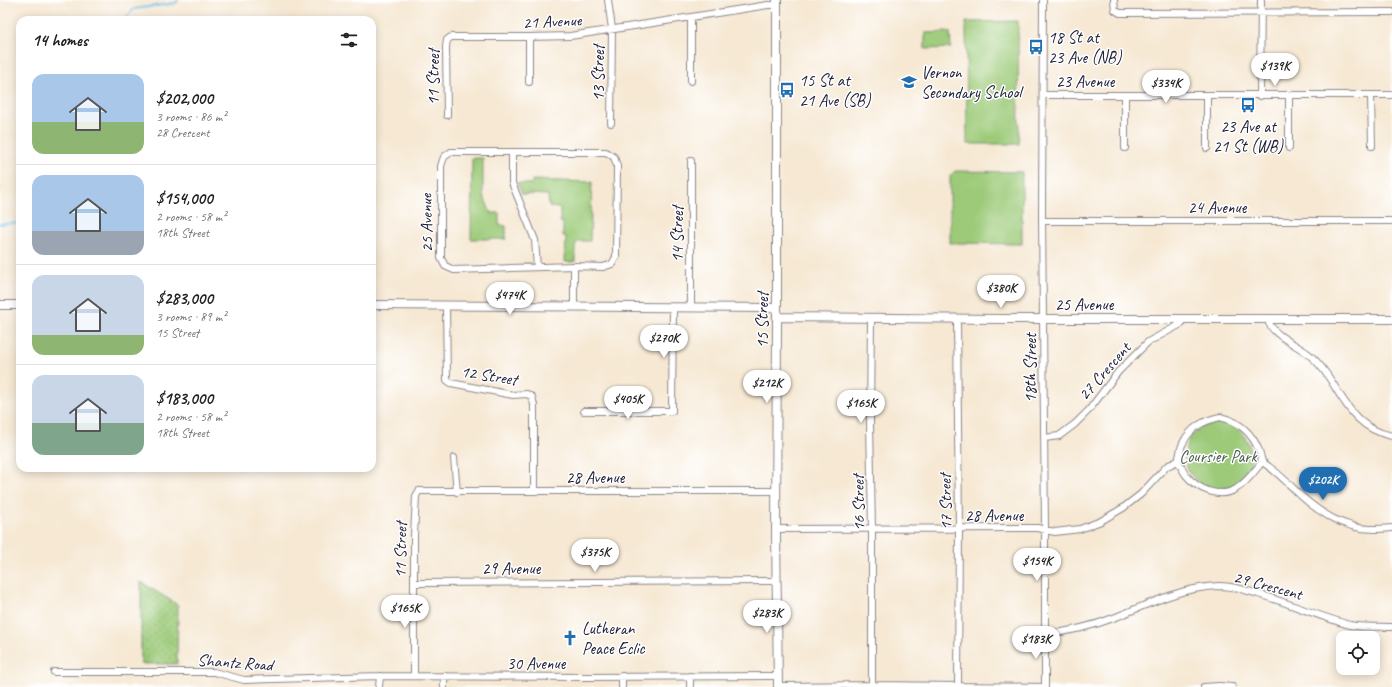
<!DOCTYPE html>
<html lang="en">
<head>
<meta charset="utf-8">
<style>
	body { margin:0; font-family:Caveat,sans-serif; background:#f2f2f2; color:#202124; height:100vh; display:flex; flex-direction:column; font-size:15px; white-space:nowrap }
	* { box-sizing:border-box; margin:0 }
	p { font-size:13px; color:#757577 }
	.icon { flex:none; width:22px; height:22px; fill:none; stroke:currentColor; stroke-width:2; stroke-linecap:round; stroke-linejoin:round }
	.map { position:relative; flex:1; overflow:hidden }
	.details { position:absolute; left:16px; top:16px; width:360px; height:456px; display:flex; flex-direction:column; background:#fff; border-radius:12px; box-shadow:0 2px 10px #0003 }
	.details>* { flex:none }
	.fabs { position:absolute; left:1336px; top:631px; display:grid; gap:8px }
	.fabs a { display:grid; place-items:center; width:44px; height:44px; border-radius:8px; background:#fff; box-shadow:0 2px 10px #0003; font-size:20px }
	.price { position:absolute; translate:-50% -34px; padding:0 9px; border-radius:14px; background:#fff; color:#222; font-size:13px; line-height:26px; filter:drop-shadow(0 1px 2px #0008) }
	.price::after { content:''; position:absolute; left:50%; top:24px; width:12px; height:9px; margin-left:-6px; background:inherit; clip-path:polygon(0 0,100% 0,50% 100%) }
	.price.active { background:#1f6fb2; color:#fff }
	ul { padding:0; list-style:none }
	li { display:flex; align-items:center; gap:12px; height:100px; padding:0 16px }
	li+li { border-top:1px solid #e0e0e0 }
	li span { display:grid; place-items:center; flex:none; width:112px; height:80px; border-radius:12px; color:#555 }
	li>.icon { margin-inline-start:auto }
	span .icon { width:48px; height:48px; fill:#fffc; stroke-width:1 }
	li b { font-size:17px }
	h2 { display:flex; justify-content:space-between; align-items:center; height:48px; padding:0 16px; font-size:17px }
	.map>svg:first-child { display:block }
	.green { fill:#9cca78; stroke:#5f765a }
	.garden { fill:url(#garden-dots); stroke:#5f765a }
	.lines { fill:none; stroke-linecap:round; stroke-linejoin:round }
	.stream { stroke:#6abee6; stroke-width:2 }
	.minor-casing { stroke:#8c8587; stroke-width:8 }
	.tertiary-casing { stroke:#8c8587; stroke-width:10 }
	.minor { stroke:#fff; stroke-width:6 }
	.tertiary { stroke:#fff; stroke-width:8 }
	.labels { text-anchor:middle; stroke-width:3; stroke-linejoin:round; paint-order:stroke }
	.street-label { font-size:17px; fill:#22223b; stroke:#fff }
	.poi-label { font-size:17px; fill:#22223b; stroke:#fff; text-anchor:start }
	.park-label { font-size:17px; fill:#4d5d50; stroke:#fff }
</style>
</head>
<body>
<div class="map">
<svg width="1392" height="687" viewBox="0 0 1392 687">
	<defs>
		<pattern id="garden-dots" width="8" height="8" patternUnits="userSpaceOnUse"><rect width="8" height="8" fill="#9cca78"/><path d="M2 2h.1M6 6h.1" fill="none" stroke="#86ad69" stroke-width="1.8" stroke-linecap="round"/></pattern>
	</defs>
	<rect width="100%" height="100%" fill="#fff"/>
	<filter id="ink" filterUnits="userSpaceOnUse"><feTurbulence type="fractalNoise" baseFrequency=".025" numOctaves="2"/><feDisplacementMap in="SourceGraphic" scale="8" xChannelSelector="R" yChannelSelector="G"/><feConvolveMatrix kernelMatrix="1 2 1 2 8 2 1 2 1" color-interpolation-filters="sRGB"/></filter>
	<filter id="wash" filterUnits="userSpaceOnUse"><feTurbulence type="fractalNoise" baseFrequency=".012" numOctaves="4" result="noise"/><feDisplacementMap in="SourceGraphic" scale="16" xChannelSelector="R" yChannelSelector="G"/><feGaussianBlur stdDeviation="0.9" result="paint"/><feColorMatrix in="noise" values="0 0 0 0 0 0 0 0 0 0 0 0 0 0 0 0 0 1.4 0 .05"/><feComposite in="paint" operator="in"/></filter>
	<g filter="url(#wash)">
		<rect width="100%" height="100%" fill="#f6e8d3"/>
		<path class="green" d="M 1018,21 L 1019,144 L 967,144 L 966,22 Z
			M 950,32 L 951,48 L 925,49 L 925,33 Z
			M 472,158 L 483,158 L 483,195 L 491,213 L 499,213 L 499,225 L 506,226 L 506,239 L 471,239 Z
			M 955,171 L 1022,172 L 1022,244 L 950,243 L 950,176 Z
			M 532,180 L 592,182 L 590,241 L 578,241 L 575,246 L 575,262 L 565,262 L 566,236 L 563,236 L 563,222 L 560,222 L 560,208 L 549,207 L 548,195 L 522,194 L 517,183 L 532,184 Z
			M1185 456a33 33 0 1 1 66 0a33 33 0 1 1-66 0Z"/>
		<path class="garden" d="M 141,582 L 178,605 L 177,664 L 141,664 Z"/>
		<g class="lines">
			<path class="stream" d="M 124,20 L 134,9 L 176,3 L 178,0
				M 0,224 L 20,223"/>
		</g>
	</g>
	<g filter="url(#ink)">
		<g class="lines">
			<g class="minor-casing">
				<path id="minor" d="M 608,0 L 612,29 L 611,123
					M 1043,0 L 1042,215 L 1045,529 L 1045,687
					M 1114,0 L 1115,10 L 1120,13 L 1392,12
					M 691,17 L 691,81
					M 529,82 L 529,37
					M 1043,95 L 1392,95
					M 1125,95 L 1125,148
					M 1371,95 L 1372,146
					M 1207,96 L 1207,148
					M 1260,96 L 1261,0
					M 1289,96 L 1289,148
					M 447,115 L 446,47 L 447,40 L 451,37 L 529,37 L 570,36 L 768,5 L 777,5
					M 451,152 L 606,152 L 614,157 L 617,166 L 616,257 L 612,264 L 603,267 L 574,266 L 454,270 L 445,266 L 441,258 L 441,166 L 444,157 Z
					M 512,152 L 512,183 L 535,240 L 537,267
					M 691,161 L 691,307
					M 1043,221 L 1392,221
					M 574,266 L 574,306
					M 446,305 L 447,380 L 451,383 L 513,395 L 527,394 L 532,397 L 534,405 L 534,491
					M 871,318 L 870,423 L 872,530 L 872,687
					M 957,318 L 959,529 L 958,686
					M 1268,320 C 1271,334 1295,344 1307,353 C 1341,379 1342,426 1392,436
					M 584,411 L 672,411 L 673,307
					M 1220,417 C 1243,422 1258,439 1262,462 C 1254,472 1247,482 1236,489 C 1219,499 1197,489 1186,475 C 1183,471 1181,466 1178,461 C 1180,456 1180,448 1183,443 C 1191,427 1203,421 1220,417 Z
					M 1045,438 L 1059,436 L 1075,424 L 1089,410 L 1118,372 L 1148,342 L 1181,324 L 1182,320
					M 454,458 L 457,492
					M 1262,462 C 1277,471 1287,482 1299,494 C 1313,507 1333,521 1352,526 C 1365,530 1379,529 1392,528
					M 776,529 L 1037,528 L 1055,532 L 1063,531 L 1080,529 L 1101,521 L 1123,508 L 1141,494 L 1167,466 L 1178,461
					M 414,583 L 776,581
					M 1045,634 C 1069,632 1093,626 1116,617 C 1149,604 1182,587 1219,586 C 1232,586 1246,590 1258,594 C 1289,603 1318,616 1350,625 C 1362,628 1379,626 1392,627
					M 54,672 L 214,672 L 244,680 L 380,676 L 588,677 L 777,676
					M 414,676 L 414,536 L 416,496 L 419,491 L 776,491
					M 444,676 L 444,687
					M 622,676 L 622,687
					M 778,686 L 872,685 L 1045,687
					M 379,687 L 380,676
					M 690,687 L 690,676
					M 1204,687 L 1219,686 L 1232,687"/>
			</g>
			<g class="tertiary-casing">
				<path id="tertiary" d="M 777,0 L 777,327 L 776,535 L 778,687
					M 0,305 L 20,305
					M 372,305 L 777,308
					M 777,317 L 1001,319 L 1392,319"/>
			</g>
			<use href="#minor" class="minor"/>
			<use href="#tertiary" class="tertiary"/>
		</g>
	</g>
	<defs>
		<g id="bus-bare" transform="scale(1.2)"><path d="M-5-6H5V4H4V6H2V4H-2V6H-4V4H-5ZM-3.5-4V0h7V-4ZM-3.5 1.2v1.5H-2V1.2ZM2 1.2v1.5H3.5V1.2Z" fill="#1f6fb2" stroke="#fff" stroke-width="2.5" paint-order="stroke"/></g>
		<g id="school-bare" transform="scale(1.2)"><path d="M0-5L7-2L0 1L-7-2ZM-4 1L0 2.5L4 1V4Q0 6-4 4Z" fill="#1f6fb2" stroke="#fff" stroke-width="2.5" paint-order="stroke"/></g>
		<g id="church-bare" transform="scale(1.2)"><path d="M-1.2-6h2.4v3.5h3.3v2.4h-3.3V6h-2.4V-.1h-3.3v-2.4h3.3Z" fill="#1f6fb2" stroke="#fff" stroke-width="2.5" paint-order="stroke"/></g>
	</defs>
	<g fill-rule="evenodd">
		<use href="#bus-bare" x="1036" y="47"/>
		<use href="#school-bare" x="909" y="82"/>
		<use href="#bus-bare" x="787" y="90"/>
		<use href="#bus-bare" x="1248" y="105"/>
		<use href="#church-bare" x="570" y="638"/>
	</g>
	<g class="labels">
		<g class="street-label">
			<text transform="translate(552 21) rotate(-3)" y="6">21 Avenue</text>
			<text transform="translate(598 73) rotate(-90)" y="6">13 Street</text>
			<text transform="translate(433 77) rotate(-90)" y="6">11 Street</text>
			<text x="1085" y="87">23 Avenue</text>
			<text x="1217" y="213">24 Avenue</text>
			<text transform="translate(426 223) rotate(-91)" y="6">25 Avenue</text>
			<text transform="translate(677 234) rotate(-90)" y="6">14 Street</text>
			<text x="1084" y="310">25 Avenue</text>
			<text transform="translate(762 320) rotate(-90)" y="6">15 Street</text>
			<text transform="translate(1030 368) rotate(-90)" y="6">18th Street</text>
			<text transform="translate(1104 371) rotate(-49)" y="6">27 Crescent</text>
			<text transform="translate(489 375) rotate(9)" y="6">12 Street</text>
			<text x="595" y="483">28 Avenue</text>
			<text transform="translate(945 502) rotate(-91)" y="6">17 Street</text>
			<text transform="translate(858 503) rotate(-91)" y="6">16 Street</text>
			<text x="994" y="521">28 Avenue</text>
			<text transform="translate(400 550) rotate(-89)" y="6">11 Street</text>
			<text x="511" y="574">29 Avenue</text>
			<text transform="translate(1268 585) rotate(15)" y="6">29 Crescent</text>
			<text transform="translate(235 662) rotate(4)" y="6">Shantz Road</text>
			<text x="536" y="669">30 Avenue</text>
		</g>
		<g class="poi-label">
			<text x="1048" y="43">18 St at<tspan x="1048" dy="20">23 Ave (NB)</tspan></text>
			<text x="921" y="78">Vernon<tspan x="921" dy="20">Secondary School</tspan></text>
			<text x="799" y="86">15 St at<tspan x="799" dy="20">21 Ave (SB)</tspan></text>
			<text x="1248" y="132" text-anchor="middle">23 Ave at<tspan x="1248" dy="20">21 St (WB)</tspan></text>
			<text x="582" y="634">Lutheran<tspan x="582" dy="20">Peace Eclic</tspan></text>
		</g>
		<g class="park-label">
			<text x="1218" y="462">Coursier Park</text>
		</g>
	</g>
</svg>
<div class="fabs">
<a><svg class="icon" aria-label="locate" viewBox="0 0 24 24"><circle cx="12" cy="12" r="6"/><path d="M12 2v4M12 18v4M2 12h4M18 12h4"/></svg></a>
</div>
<b class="price" style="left:1275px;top:87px">$139K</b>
<b class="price" style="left:1166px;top:104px">$334K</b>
<b class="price" style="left:1001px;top:309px">$380K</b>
<b class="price" style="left:510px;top:316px">$474K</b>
<b class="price" style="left:664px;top:359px">$270K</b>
<b class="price" style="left:767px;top:404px">$212K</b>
<b class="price" style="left:628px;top:420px">$405K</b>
<b class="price" style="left:861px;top:424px">$165K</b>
<b class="price active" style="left:1323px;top:501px">$202K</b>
<b class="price" style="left:595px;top:573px">$375K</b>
<b class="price" style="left:1037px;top:582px">$154K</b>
<b class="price" style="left:405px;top:629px">$165K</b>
<b class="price" style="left:767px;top:634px">$283K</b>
<b class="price" style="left:1036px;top:660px">$183K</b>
<section class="details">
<h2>14 homes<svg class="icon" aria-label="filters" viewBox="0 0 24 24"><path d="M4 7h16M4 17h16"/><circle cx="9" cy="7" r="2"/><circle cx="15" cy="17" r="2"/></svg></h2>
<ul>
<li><span style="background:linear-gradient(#a9c7e8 60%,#8fb573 0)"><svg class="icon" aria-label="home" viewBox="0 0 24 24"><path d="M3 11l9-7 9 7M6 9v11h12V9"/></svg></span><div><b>$202,000</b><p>3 rooms · 86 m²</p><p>28 Crescent</p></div></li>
<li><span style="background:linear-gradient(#a9c7e8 70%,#9aa5b1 0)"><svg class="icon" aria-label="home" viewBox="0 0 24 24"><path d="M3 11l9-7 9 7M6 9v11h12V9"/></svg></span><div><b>$154,000</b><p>2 rooms · 58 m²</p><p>18th Street</p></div></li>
<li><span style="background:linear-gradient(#c9d6e8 75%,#8fb573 0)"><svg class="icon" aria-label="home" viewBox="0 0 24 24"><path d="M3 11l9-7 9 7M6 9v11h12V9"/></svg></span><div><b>$283,000</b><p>3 rooms · 89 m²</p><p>15 Street</p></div></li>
<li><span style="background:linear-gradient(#c9d6e8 60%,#7fa58c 0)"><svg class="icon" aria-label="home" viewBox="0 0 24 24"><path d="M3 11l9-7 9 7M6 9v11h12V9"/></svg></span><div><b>$183,000</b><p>2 rooms · 58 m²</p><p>18th Street</p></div></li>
</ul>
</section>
</div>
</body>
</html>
